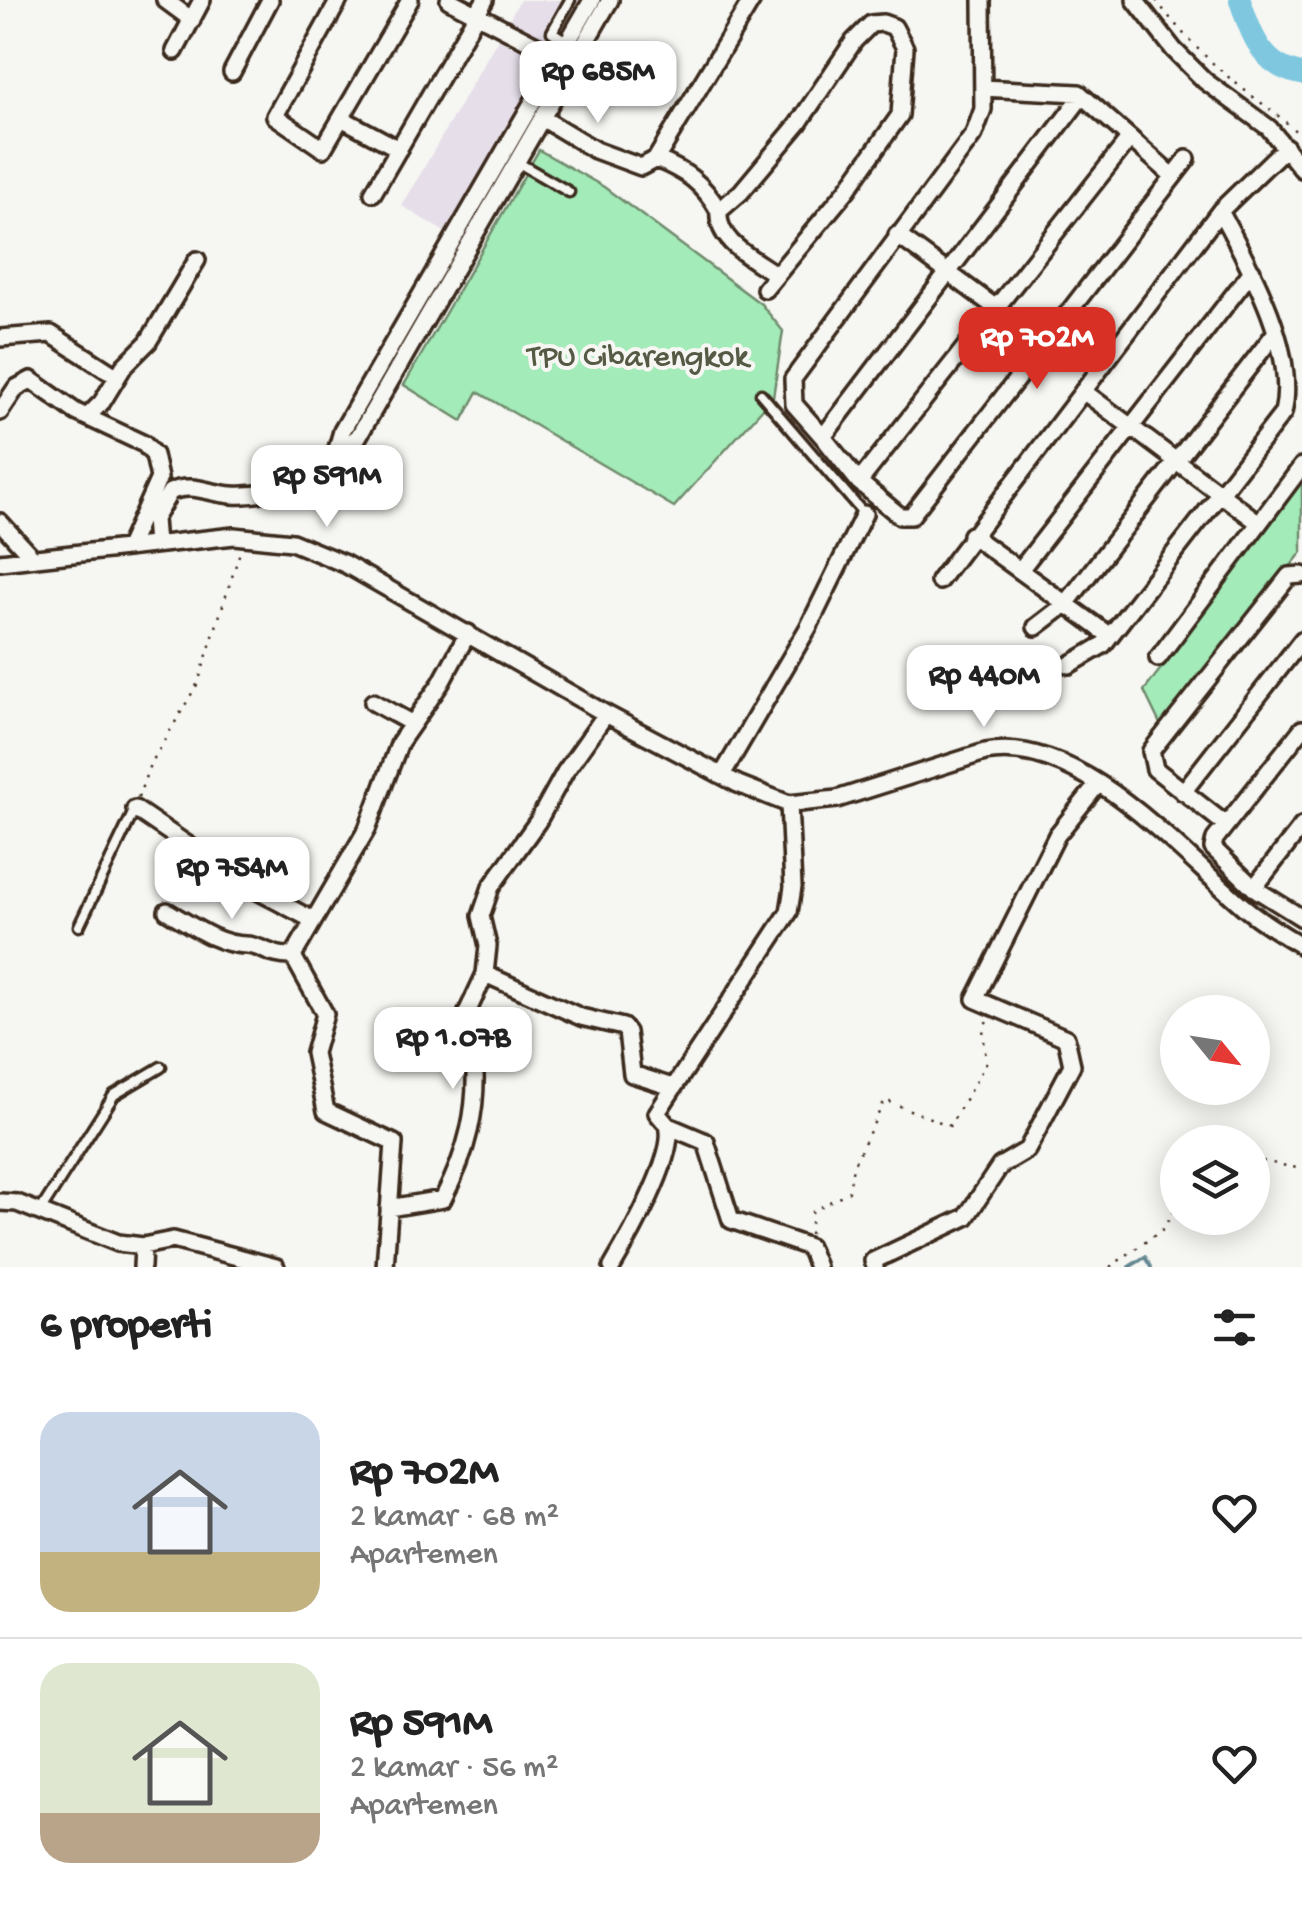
<!DOCTYPE html>
<html lang="id">
<head>
<meta charset="utf-8">
<style>
	body { margin:0; font-family:"Gochi Hand",sans-serif; background:#f2f2f2; color:#222; height:100vh; display:flex; flex-direction:column; font-size:38px; white-space:nowrap }
	* { box-sizing:border-box; margin:0 }
	p { font-size:32px; color:#767676 }
	.icon { flex:none; width:55px; height:55px; fill:none; stroke:currentColor; stroke-width:2; stroke-linecap:round; stroke-linejoin:round }
	.map { position:relative; height:1267px; overflow:hidden }
	.side { display:flex; flex-direction:column; background:#fff; flex:1 }
	.side>* { flex:none }
	.needle { width:65px; rotate:120deg }
	.buttons { position:absolute; left:1160px; top:995px; display:grid; gap:20px }
	.buttons a { display:grid; place-items:center; width:110px; height:110px; border-radius:50%; background:#fff; box-shadow:0 5px 25px #0003; font-size:50px }
	.price { position:absolute; translate:-50% -85px; padding:0 22px; border-radius:20px; background:#fff; color:#222; font-size:32px; line-height:65px; filter:drop-shadow(0 2px 5px #0008) }
	.price::after { content:''; position:absolute; left:50%; top:60px; width:30px; height:22px; margin-left:-15px; background:inherit; clip-path:polygon(0 0,100% 0,50% 100%) }
	.price.on { background:#d93025; color:#fff }
	ul { padding:0; list-style:none }
	li { display:flex; align-items:center; gap:30px; height:250px; padding:0 40px }
	li+li { border-top:2px solid #e0e0e0 }
	li span { display:grid; place-items:center; flex:none; width:280px; height:200px; border-radius:30px; color:#555 }
	li>.icon { margin-inline-start:auto }
	span .icon { width:120px; height:120px; fill:#fffc; stroke-width:1 }
	li b { font-size:42px }
	h2 { display:flex; justify-content:space-between; align-items:center; height:120px; padding:0 40px; font-size:42px }
	.map>svg:first-child { display:block }
	.built { fill:#e6dfea }
	.green { fill:#a3ebb9; stroke:#6f8a6c; stroke-width:2.5 }
	.lines { fill:none; stroke-linecap:round; stroke-linejoin:round }
	.stream { stroke:#638892; stroke-width:4 }
	.river { stroke:#7ec7df; stroke-width:22 }
	.service-casing { stroke:#3b2a1e; stroke-width:15 }
	.minor-casing { stroke:#3b2a1e; stroke-width:22 }
	.path { stroke:#3b2a1e; stroke-width:2.5; stroke-dasharray:2.5 8; stroke-linecap:butt }
	.service { stroke:#f6f6f2; stroke-width:8 }
	.minor { stroke:#f6f6f2; stroke-width:15 }
	.labels { text-anchor:middle; stroke-width:8; stroke-linejoin:round; paint-order:stroke }
	.park-label { font-size:32px; fill:#555a45; stroke:#f6f6f2 }
</style>
</head>
<body>
<div class="map">
<svg width="1302" height="1267" viewBox="0 0 1302 1267">
	<rect width="100%" height="100%" fill="#f6f6f2"/>
	<filter id="ink" filterUnits="userSpaceOnUse"><feTurbulence type="fractalNoise" baseFrequency=".01" numOctaves="2"/><feDisplacementMap in="SourceGraphic" scale="20" xChannelSelector="R" yChannelSelector="G"/><feConvolveMatrix kernelMatrix="1 2 1 2 8 2 1 2 1" color-interpolation-filters="sRGB"/></filter>
	<g filter="url(#ink)">
		<path class="built" d="M 520,0 L 592,0 L 459,241 L 402,206 Z"/>
		<path class="green" d="M 539,150 L 604,187 L 761,304 L 783,331 L 773,397 L 674,507 L 478,392 L 462,421 L 404,385 Z
			M 1302,481 L 1302,552 L 1161,726 L 1144,691 Z"/>
		<g class="lines">
			<path class="stream" d="M 1129,1267 L 1145,1257 L 1151,1267"/>
			<path class="river" d="M 1240,0 C 1251,34 1262,68 1302,74"/>
			<g class="service-casing">
				<path id="service" d="M 568,42 L 552,32 L 570,0
					M 517,162 L 569,192
					M 761,394 L 864,514
					M 79,926 L 135,809
					M 39,1213 L 114,1095 L 161,1067"/>
			</g>
			<g class="minor-casing">
				<path id="minor" d="M 165,0 L 192,20
					M 339,0 L 275,116 L 323,149 L 410,0
					M 449,0 L 565,60
					M 982,0 L 983,109 L 974,134 L 793,379 L 794,404 L 823,437 L 1082,96
					M 1135,0 L 1174,50 L 1205,81 L 1269,128 L 1302,169
					M 175,51 L 202,0
					M 232,72 L 270,0
					M 983,88 L 1079,93 L 1173,176
					M 542,118 L 595,150 L 641,167 L 656,159
					M 343,119 L 399,149
					M 373,193 L 485,0
					M 719,211 C 703,183 686,171 656,159 L 752,0
					M 897,235 L 1045,344
					M 765,289 L 847,190 L 900,115 L 905,48 L 894,27 L 883,23 L 871,24 L 854,41 L 798,124 L 741,192 L 719,211 C 716,242 753,258 776,275
					M 0,338 L 51,334 L 116,376
					M 1083,391 L 1259,523
					M 0,412 L 16,388 L 31,380 L 76,412 L 144,444 L 154,455 L 159,478 L 128,547
					M 87,417 L 102,402 L 124,366 L 148,342 L 197,260
					M 823,437 L 859,482 L 900,516 L 911,516 L 1187,159
					M 335,455 L 342,431 L 592,0
					M 859,482 L 1130,138
					M 0,522 L 32,557
					M 971,535 L 1110,636
					M 156,544 L 154,519 L 170,492 C 191,482 211,494 232,495 C 284,499 319,467 358,437 L 610,0
					M 0,562 L 234,536 L 292,542 L 345,564 L 606,714 L 738,784 L 789,804 L 837,799 L 985,752 C 1079,734 1179,852 1245,908 C 1263,923 1282,934 1302,946
					M 1020,570 L 1252,271
					M 939,581 L 1220,211 L 1286,147
					M 1036,627 L 1066,604 L 1276,332
					M 1158,658 L 1302,466
					M 1069,665 L 1103,645 L 1283,413 C 1298,351 1248,263 1220,211
					M 373,702 L 411,723
					M 606,714 L 565,772 L 538,821 L 491,887 L 481,916 L 488,946 L 485,974 L 581,1017 L 623,1027 L 627,1032 L 632,1074 L 672,1087
					M 1302,729 L 1215,839 L 1213,848 L 1254,888 L 1302,918
					M 722,775 L 808,628 L 864,514
					M 1183,792 L 1302,640
					M 789,804 L 793,887 L 789,912 L 657,1113 L 668,1126 L 706,1142 L 731,1220 L 809,1247 L 817,1267
					M 135,809 L 248,886 L 313,920
					M 1226,825 L 1155,769 L 1151,751 L 1289,576 L 1302,575
					M 1254,888 L 1302,826
					M 167,911 C 193,926 218,945 246,945 C 261,945 270,957 293,956
					M 0,1202 L 17,1203 L 118,1243 L 143,1246 L 173,1240 L 276,1267
					M 389,1208 L 443,1199 C 467,1153 479,1108 474,1056 C 472,1042 463,1032 464,1019 L 485,974
					M 142,1267 L 143,1246
					M 385,1267 L 394,1143 L 326,1111 L 314,1053 L 325,1014 L 293,956 L 367,829 L 400,742 L 441,683 L 468,633
					M 612,1267 C 628,1240 677,1154 668,1126
					M 875,1267 L 873,1261 L 966,1217 L 1000,1166 L 1027,1150 L 1072,1065 L 1066,1038 L 975,999 L 1057,835 L 1098,784"/>
			</g>
			<path class="path" d="M 1156,0 C 1182,35 1212,65 1247,92 C 1266,107 1285,119 1302,138
				M 138,798 L 149,767 L 198,683 L 240,552
				M 1252,1159 L 1302,1169
				M 810,1234 L 812,1212 L 849,1191 L 853,1166 L 885,1100 L 950,1126 L 986,1063 L 983,1028 L 989,1017
				M 1110,1267 L 1162,1230 L 1178,1205"/>
			<use href="#service" class="service"/>
			<use href="#minor" class="minor"/>
		</g>
	</g>
	<g class="labels">
		<g class="park-label">
			<text x="638" y="365">TPU Cibarengkok</text>
		</g>
	</g>
</svg>
<div class="buttons">
<a><svg class="needle" viewBox="-14 -14 28 28"><path d="M0-13l5 13h-10z" fill="#e53935"/><path d="M0 13l5-13h-10z" fill="#767676"/></svg></a>
<a><svg class="icon" aria-label="layers" viewBox="0 0 24 24"><path d="M12 4l9 5-9 5-9-5zM3 14l9 5 9-5"/></svg></a>
</div>
<b class="price" style="left:598px;top:126px">Rp 685M</b>
<b class="price on" style="left:1037px;top:392px">Rp 702M</b>
<b class="price" style="left:327px;top:530px">Rp 591M</b>
<b class="price" style="left:984px;top:730px">Rp 440M</b>
<b class="price" style="left:232px;top:922px">Rp 754M</b>
<b class="price" style="left:453px;top:1092px">Rp 1.07B</b>
</div>
<section class="side">
<h2>6 properti<svg class="icon" aria-label="filters" viewBox="0 0 24 24"><path d="M4 7h16M4 17h16"/><circle cx="9" cy="7" r="2"/><circle cx="15" cy="17" r="2"/></svg></h2>
<ul>
<li><span style="background:linear-gradient(#c9d6e8 70%,#c2b280 0)"><svg class="icon" aria-label="home" viewBox="0 0 24 24"><path d="M3 11l9-7 9 7M6 9v11h12V9"/></svg></span><div><b>Rp 702M</b><p>2 kamar · 68 m²</p><p>Apartemen</p></div><svg class="icon" aria-label="heart" viewBox="0 0 24 24"><path d="M12 20l-8-8c-3-5 5-10 8-4 3-6 11-1 8 4z"/></svg></li>
<li><span style="background:linear-gradient(#dfe7d0 75%,#b9a48a 0)"><svg class="icon" aria-label="home" viewBox="0 0 24 24"><path d="M3 11l9-7 9 7M6 9v11h12V9"/></svg></span><div><b>Rp 591M</b><p>2 kamar · 56 m²</p><p>Apartemen</p></div><svg class="icon" aria-label="heart" viewBox="0 0 24 24"><path d="M12 20l-8-8c-3-5 5-10 8-4 3-6 11-1 8 4z"/></svg></li>
</ul>
</section>
</body>
</html>
